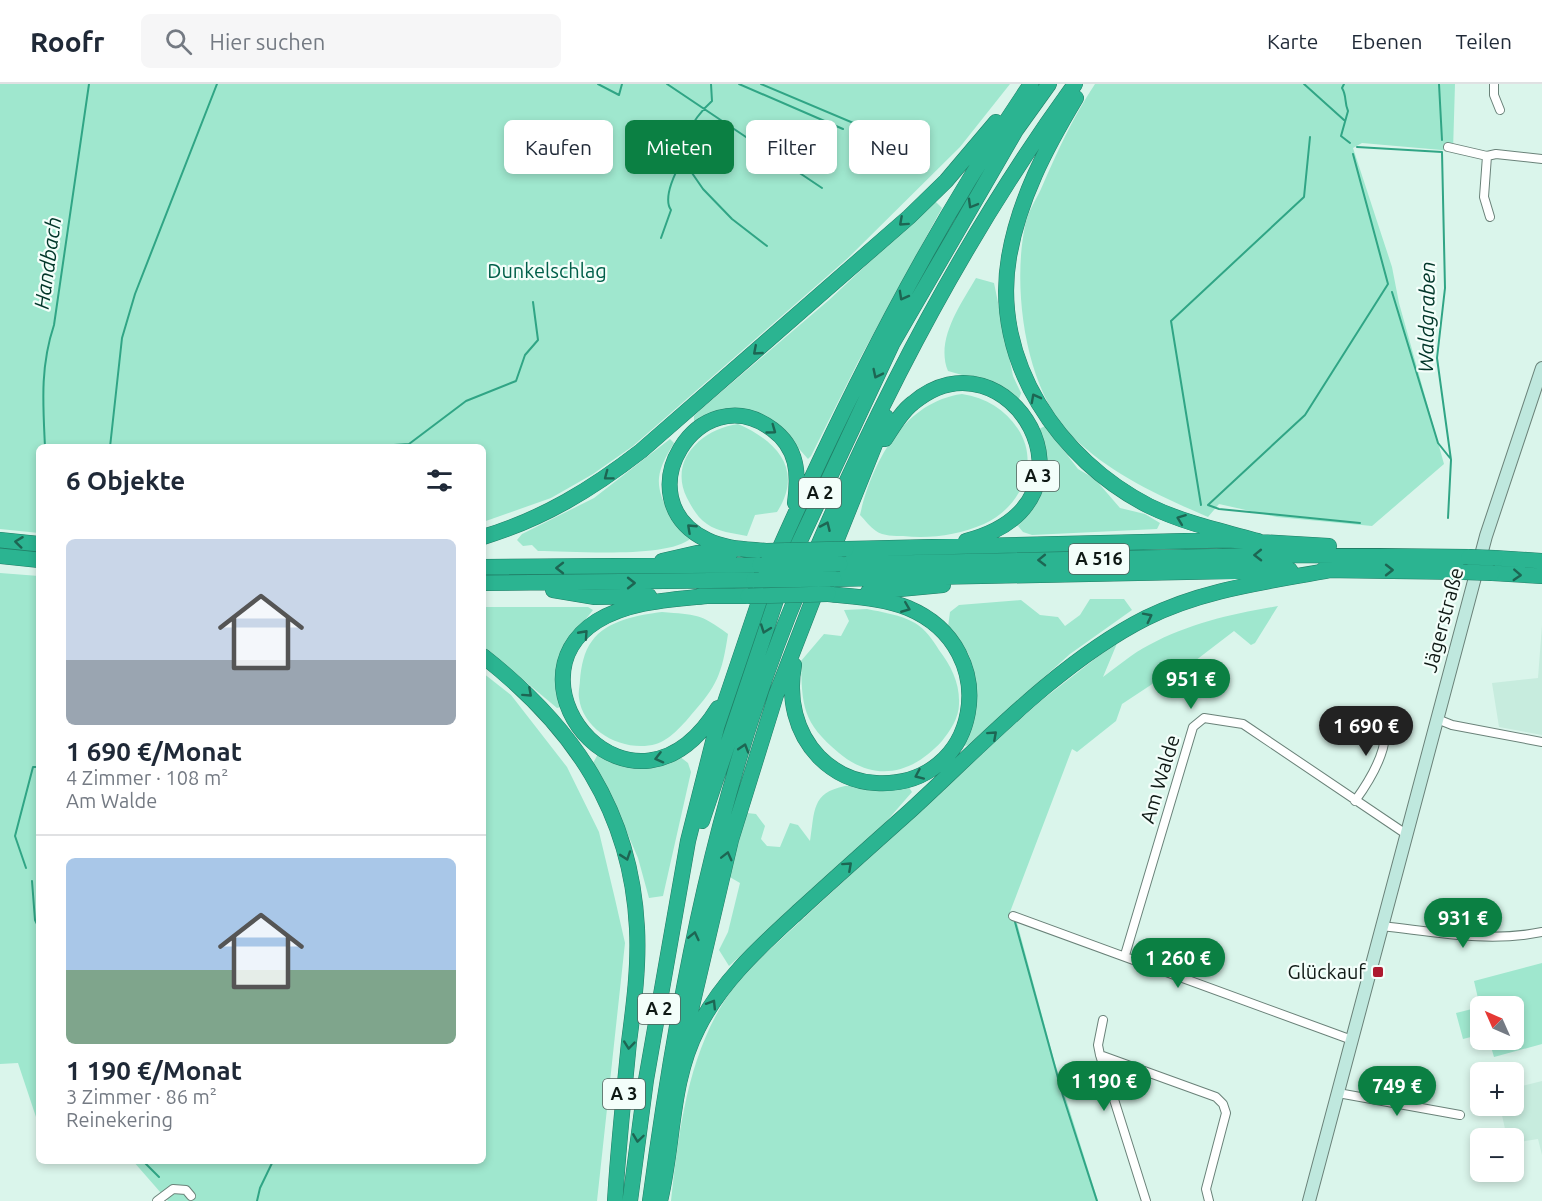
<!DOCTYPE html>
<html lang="de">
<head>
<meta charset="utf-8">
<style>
	body { margin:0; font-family:Ubuntu,sans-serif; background:#f6f6f7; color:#1f2937; height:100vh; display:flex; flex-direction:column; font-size:22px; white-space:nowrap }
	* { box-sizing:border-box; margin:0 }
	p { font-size:20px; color:#747a83 }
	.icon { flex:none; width:33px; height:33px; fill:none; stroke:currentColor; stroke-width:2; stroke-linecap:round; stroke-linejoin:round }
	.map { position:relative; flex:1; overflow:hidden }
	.panel { position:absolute; left:36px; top:360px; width:450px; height:720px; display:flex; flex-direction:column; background:#fff; border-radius:9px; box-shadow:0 3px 9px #0003 }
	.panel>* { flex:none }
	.top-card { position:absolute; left:504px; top:36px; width:570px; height:54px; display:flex; gap:12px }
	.needle { width:39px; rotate:315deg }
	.fabs { position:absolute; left:1470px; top:912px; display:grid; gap:12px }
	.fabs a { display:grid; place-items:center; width:54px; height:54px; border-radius:9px; background:#fff; box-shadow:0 3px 9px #0003; font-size:30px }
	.price { position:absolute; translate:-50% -51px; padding:0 14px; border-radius:21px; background:#0b8043; color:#fff; font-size:20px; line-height:39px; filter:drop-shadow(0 2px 3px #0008) }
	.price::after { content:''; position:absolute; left:50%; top:36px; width:18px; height:14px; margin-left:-9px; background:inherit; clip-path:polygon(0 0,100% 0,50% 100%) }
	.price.current { background:#222; color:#fff }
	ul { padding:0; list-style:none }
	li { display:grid; align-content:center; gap:12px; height:318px; padding:0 30px }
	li+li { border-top:2px solid #e0e1e3 }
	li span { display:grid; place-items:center; height:186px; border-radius:9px; color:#555 }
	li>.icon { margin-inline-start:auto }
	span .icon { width:108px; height:108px; fill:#fffc; stroke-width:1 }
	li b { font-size:26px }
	h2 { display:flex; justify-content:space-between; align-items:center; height:72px; padding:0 30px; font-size:26px }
	.pill { padding:0 21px; border-radius:9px; background:#fff; box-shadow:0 3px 9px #0003; font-size:21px; line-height:54px }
	.pill.current { background:#0b8043; color:#fff }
	header { display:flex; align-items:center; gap:36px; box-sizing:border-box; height:84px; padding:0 30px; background:#fff; border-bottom:2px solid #e0e1e3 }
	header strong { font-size:28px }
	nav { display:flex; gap:33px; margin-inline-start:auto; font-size:21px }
	.search { width:420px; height:54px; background:#f6f6f7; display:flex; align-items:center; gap:15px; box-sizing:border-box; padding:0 21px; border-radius:9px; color:#747a83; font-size:22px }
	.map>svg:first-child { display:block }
	.built { fill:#c7ecde }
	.green { fill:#9fe7ce }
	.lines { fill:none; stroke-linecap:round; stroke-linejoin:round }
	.stream { stroke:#30a585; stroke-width:2 }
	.street-casing { stroke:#6a8279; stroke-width:10 }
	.secondary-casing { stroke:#6a8279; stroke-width:14 }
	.highway-casing { stroke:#217e66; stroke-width:16 }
	.street { stroke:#fff; stroke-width:8 }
	.secondary { stroke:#bfe8de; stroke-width:12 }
	.highway { stroke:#2bb491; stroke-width:15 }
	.highway-bridge-casing { stroke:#217e66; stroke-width:16; stroke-linecap:butt }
	.highway-bridge { stroke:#2bb491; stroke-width:15 }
	.oneway { stroke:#1d6653 }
	.poi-dot { fill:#ad192f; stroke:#f3fefa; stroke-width:2 }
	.labels { text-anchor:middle; stroke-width:4.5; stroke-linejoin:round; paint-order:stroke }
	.shield { fill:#f3fefa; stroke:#535e5a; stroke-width:1.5 }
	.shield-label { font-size:18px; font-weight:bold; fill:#0f1915 }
	.park-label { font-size:20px; fill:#005f49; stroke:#f3fefa }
	.street-label { font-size:20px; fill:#0f1915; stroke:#f3fefa }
	.poi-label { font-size:20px; fill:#0f1915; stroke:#f3fefa; text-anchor:end }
	.water-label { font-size:21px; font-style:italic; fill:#013629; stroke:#f3fefa }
</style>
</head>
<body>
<header>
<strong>Roofr</strong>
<div class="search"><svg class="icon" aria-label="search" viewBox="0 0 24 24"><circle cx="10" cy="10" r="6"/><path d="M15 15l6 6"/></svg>Hier suchen</div>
<nav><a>Karte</a><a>Ebenen</a><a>Teilen</a></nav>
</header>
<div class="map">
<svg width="1542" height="1117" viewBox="0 0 1542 1117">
	<rect width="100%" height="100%" fill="#daf5eb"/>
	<path class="built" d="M 1542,541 L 1542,651 L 1499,643 L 1492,599 L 1538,594 Z
		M 1542,997 L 1542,1071 L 1538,1055 L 1514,1059 L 1514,1054 L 1507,1054 L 1500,1022 L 1514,1022 L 1514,1004 Z"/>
	<path class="green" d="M 0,0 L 1010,0 L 960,63 L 848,174 L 633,362 L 593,390 L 551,414 L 483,438 L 483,363 L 39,363 L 39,449 L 0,445 Z
		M 1095,0 L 1455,0 L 1453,67 L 1362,59 L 1353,64 L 1392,183 L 1399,219 L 1444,380 L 1372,442 L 1277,433 L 1219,420 L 1208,433 C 1160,412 1110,390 1072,352 C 1025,306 1012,204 1025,142 C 1027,129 1036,116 1041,105 C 1057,68 1073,33 1095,0 Z
		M 935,117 L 942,124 L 858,278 L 811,372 L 808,375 L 785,349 L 722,329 L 694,338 L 694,332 L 700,326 L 829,216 Z
		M 976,194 L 994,199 L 1013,292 L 1021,309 L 1019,315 L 990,299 L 948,287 C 935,256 961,220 976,194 Z
		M 962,310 C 986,314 1005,325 1018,345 C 1041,380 1020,424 984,440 C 958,451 930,455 903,452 C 895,452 883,452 876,447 C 870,443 865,436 860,431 C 872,378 904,318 962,310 Z
		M 738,340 C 777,357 804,386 777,428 L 755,431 L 747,452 C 733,449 718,448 707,440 C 698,434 692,424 687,414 C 668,376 702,345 738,340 Z
		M 1045,342 L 1078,385 L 1095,395 L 1120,424 L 1145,430 L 1160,439 L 1157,445 L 1032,451 L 1023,448 L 1018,442 C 1048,408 1049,388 1039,345 Z
		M 670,355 L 674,359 C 668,369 660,382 659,394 C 657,415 675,441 691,454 C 669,475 572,467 538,467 L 532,461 L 523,462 L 517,456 L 522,450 L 594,414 Z
		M 0,489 L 39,492 L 39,1035 L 37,1036 L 18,979 L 0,980 Z
		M 1090,515 L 1124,515 L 1132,526 L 1070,570 L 968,661 L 961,663 C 977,635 981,598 968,569 C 963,560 954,551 948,543 L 950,528 L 959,521 L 1021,516 L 1040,531 L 1058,533 L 1065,542 L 1080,531 Z
		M 1278,522 L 1255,559 L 1251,561 L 1234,547 L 1174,593 L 1169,589 L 1122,620 L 1116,637 L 1077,668 L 1072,665 L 1010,828 L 1015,831 L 1054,976 L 1098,1117 L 671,1117 C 680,1035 691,945 751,883 L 1001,652 L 1042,616 L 1118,557 L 1103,593 C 1118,582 1133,569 1149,561 C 1190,539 1232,530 1278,522 Z
		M 483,523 L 588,523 L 593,526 L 571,554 L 559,607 L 561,623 L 557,624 L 483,562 Z
		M 867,525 C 882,528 901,531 915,539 C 925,545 933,556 939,566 C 951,582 960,599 959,620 C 959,634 950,647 942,657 C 912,690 875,699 839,669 C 802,638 802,622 801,577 L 824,550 L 841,552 L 849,537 L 844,526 Z
		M 662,528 C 696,531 700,529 728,550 C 722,590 717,602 691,631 C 683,641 668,657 656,660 C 625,669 583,648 579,614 C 578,608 580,601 580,596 C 581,583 584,567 592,557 C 607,536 639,531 662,528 Z
		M 483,589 L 511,611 L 567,683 L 599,748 L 615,815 L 625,859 L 597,1117 L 168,1117 L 133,1077 L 483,1077 Z
		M 598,670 L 628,683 L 665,678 L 679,672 L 688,679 L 691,688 L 663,812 L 649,814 L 638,774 L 616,723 L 592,681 Z
		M 845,702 L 908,702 L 912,708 L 885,739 L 837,785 L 729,882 L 719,866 L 728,848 L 740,799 L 728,792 L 747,729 L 756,730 L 765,742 L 761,755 L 767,762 L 780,763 L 790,739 L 798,741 L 810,757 C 815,727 811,709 845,702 Z
		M 1542,879 L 1542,960 L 1494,973 L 1489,956 L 1514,956 L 1514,922 L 1480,923 L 1474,897 Z
		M 1472,925 L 1479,951 L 1463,955 L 1456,929 Z"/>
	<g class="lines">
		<path class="stream" d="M 598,0 L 619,11 L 622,0
			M 667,0 L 822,104
			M 739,0 L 843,45
			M 761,0 L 896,57
			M 1304,0 L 1344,36
			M 1344,0 L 1342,4 C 1347,12 1344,18 1348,27 L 1341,52 L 1350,59
			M 1439,0 L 1442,56
			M 1357,63 L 1442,68 L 1445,204 L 1437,274 L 1451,376 L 1448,434
			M 1353,70 L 1388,200 L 1305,331 L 1208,421 L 1219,425 L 1360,439
			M 681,73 L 703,105 L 732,135 L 767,162
			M 661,154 L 671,126 C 661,112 680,80 687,66 C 689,62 687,57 688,52 C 690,40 703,25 712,17 L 711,0
			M 1392,208 L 1438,359 L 1450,374
			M 45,363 C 43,320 40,283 54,241 L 89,0
			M 110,363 L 122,254 L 135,210 L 217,0
			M 363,363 L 409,360 L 466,317 L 516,297 L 525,271 L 538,256 L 533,218
			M 1201,421 L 1171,237 L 1304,113 L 1310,53
			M 26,784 L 15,752 L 33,683 L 39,683
			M 32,797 L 35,836 L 39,844
			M 1015,838 L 1063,1012 L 1097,1117
			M 143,1077 L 159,1093
			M 257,1117 L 260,1104 L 273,1077"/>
		<g class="street-casing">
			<path id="street" d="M 1494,0 L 1494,11 L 1500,26
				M 1448,63 L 1487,72 L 1496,70 L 1542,75
				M 1487,72 L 1484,113 L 1490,133
				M 1437,635 L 1452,641 L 1542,658
				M 1355,717 C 1371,695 1412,630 1358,628
				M 1013,832 L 1352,956
				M 1382,842 C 1436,848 1489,859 1542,848
				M 1125,871 L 1193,643 L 1204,634 L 1243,640 L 1406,750
				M 1103,936 L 1098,961 L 1100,971 L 1146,1117
				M 1100,971 L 1216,1013 L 1223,1020 L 1226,1029 L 1206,1105 L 1209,1117
				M 1338,1009 L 1460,1031
				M 157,1117 L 173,1105 L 186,1106 L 191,1112"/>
		</g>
		<g class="secondary-casing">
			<path id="secondary" d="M 1309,1117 L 1486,452 L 1542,284"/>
		</g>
		<g class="highway-casing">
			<path id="highway" d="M 1076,14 C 1046,64 1019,115 1009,173 C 991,277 1059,376 1149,422 C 1184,439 1221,447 1258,457
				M 885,355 C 893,343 901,328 913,319 C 1007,240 1115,418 966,457
				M 483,453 C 543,435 592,405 641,367 L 909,133 L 946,97 L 996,38
				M 0,456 L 39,460
				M 846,465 L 1227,456 L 1329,462
				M 766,467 C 746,465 725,465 707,456 C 622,415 699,291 772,345 C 798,364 799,390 795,419
				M 0,472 L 39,476
				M 1495,474 L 1542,477
				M 829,475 L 886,333
				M 791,476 L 892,260 L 1016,46 L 1049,0
				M 812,476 C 883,309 968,147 1075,0
				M 662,477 L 697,469 L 731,468
				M 774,477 C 847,312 929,149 1031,0
				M 840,480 L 1290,471 L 1469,473
				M 483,483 L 760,481
				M 1323,486 L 1463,488
				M 1492,489 L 1542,492
				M 834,495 L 1290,486
				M 483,499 L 754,496
				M 553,506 L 595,513 L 649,512
				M 868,508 L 943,501
				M 700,512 L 748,512
				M 707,512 C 670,516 630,517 597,537 C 499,599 634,760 718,624
				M 483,572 C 573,643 631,726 637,844 C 639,882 634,920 629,958 C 624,1011 618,1064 615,1117
				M 794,581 C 788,614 795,648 819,673 C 834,688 854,698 876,699 C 980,705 1006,565 908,524 C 883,514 855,513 828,510
				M 702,737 L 781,501
				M 683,960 L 731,756 L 776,611 L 819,500
				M 630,1117 L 646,996 L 688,757 L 717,642 L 765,500
				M 650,1117 C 678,908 718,697 801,501
				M 660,1117 C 674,1060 670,998 698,944 C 722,896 761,862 800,826 C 836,793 873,760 910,727 C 981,662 1059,578 1146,534 C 1204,505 1267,498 1331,486"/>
		</g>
		<use href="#street" class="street"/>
		<use href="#secondary" class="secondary"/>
		<use href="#highway" class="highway"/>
		<g class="highway-bridge-casing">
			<path id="highway-bridge" d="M 766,467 L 846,465
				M 1469,473 L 1495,474
				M 760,481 L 840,480
				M 1463,488 L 1492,489
				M 754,496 L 834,495
				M 748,512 L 828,510"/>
		</g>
		<use href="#highway-bridge" class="highway-bridge"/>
	</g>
	<defs><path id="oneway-chevron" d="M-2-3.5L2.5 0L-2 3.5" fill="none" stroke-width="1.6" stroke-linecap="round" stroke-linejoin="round" transform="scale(1.5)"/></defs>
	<g class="oneway">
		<use href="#oneway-chevron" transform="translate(972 120) rotate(120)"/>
		<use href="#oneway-chevron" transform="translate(903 138) rotate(138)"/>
		<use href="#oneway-chevron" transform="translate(903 212) rotate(119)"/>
		<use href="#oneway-chevron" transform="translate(757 267) rotate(139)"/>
		<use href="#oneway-chevron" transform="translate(877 290) rotate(116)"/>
		<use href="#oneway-chevron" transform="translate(1035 314) rotate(-118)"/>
		<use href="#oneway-chevron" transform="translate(772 346) rotate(36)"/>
		<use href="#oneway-chevron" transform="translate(608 392) rotate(143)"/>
		<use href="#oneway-chevron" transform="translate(1181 435) rotate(-159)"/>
		<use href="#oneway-chevron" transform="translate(826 442) rotate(-66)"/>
		<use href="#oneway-chevron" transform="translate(691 444) rotate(-137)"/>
		<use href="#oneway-chevron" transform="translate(19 458) rotate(-173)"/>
		<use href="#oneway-chevron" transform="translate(1258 471) rotate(179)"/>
		<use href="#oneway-chevron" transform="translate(1042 476) rotate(179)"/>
		<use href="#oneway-chevron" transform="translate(560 484) rotate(180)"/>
		<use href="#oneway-chevron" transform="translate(1389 486)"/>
		<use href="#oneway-chevron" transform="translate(1517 491) rotate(3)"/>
		<use href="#oneway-chevron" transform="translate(631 499)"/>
		<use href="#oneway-chevron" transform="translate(906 524) rotate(22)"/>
		<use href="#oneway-chevron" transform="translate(1148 533) rotate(-27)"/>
		<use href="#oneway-chevron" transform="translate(765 545) rotate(110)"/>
		<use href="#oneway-chevron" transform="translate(584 550) rotate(-48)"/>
		<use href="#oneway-chevron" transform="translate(528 609) rotate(42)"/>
		<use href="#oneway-chevron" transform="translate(993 651) rotate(-42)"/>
		<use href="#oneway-chevron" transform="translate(744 664) rotate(-73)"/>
		<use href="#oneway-chevron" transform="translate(659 674) rotate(166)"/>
		<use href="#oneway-chevron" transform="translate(919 691) rotate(156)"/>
		<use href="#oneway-chevron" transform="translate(626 772) rotate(71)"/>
		<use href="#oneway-chevron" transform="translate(727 772) rotate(-76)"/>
		<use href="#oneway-chevron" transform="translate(848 782) rotate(-42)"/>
		<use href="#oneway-chevron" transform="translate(694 852) rotate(-77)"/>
		<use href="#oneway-chevron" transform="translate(712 920) rotate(-58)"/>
		<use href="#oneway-chevron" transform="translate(629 961) rotate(96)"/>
		<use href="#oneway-chevron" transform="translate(638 1054) rotate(98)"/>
	</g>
	<rect class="poi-dot" x="1372" y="882" width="12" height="12" rx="3"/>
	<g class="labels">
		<g class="shield">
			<rect x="1017" y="377" width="42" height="30" rx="4.5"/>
			<rect x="799" y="394" width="42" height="30" rx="4.5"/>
			<rect x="1069" y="460" width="60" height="30" rx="4.5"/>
			<rect x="638" y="910" width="42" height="30" rx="4.5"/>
			<rect x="603" y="995" width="42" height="30" rx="4.5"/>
		</g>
		<g class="shield-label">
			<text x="1038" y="398">A 3</text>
			<text x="820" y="415">A 2</text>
			<text x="1099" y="481">A 516</text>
			<text x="659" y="931">A 2</text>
			<text x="624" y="1016">A 3</text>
		</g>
		<g class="park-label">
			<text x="547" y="194">Dunkelschlag</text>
		</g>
		<g class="street-label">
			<text transform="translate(1443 536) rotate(-75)" y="7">Jägerstraße</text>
			<text transform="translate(1160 695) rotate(-73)" y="7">Am Walde</text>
		</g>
		<g class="poi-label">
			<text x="1366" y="895">Glückauf</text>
		</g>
		<g class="water-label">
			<text transform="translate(48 179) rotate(-82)" y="7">Handbach</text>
			<text transform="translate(1427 233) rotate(-89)" y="7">Waldgraben</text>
		</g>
	</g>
</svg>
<div class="fabs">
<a><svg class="needle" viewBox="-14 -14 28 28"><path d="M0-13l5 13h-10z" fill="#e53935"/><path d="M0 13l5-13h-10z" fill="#747a83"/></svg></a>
<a>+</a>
<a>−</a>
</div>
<b class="price" style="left:1191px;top:626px">951 €</b>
<b class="price current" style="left:1366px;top:673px">1 690 €</b>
<b class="price" style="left:1463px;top:865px">931 €</b>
<b class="price" style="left:1178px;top:905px">1 260 €</b>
<b class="price" style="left:1104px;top:1028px">1 190 €</b>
<b class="price" style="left:1397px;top:1033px">749 €</b>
<div class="top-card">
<a class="pill">Kaufen</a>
<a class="pill current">Mieten</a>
<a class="pill">Filter</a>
<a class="pill">Neu</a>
</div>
<section class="panel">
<h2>6 Objekte<svg class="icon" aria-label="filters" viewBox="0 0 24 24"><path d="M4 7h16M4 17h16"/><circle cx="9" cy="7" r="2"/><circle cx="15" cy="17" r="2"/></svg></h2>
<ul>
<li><span style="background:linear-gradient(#c9d6e8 65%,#9aa5b1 0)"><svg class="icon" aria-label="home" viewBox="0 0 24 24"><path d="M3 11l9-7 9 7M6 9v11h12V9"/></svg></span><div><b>1 690 €/Monat</b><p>4 Zimmer · 108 m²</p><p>Am Walde</p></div></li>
<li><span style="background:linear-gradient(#a9c7e8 60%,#7fa58c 0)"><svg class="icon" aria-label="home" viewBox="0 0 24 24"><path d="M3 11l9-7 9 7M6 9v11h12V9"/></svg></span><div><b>1 190 €/Monat</b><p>3 Zimmer · 86 m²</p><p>Reinekering</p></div></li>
</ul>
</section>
</div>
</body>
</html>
